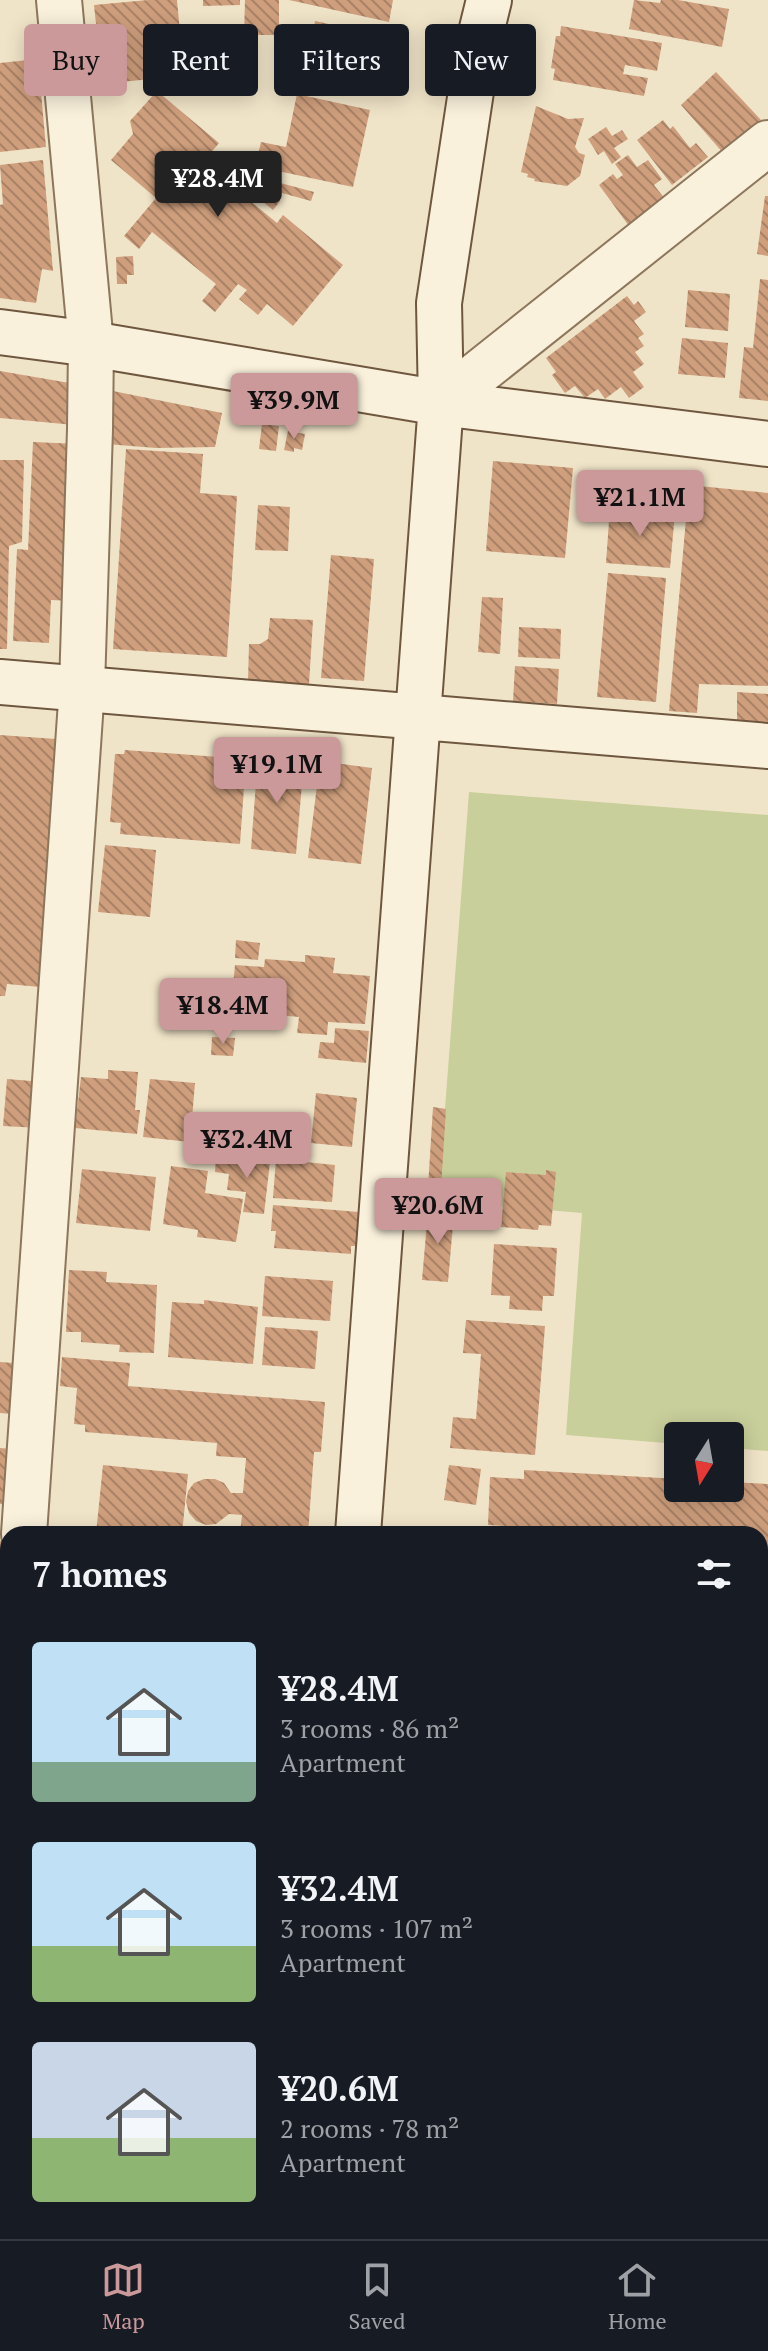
<!DOCTYPE html>
<html lang="en">
<head>
<meta charset="utf-8">
<style>
	body { margin:0; font-family:"PT Serif",serif; background:#20242c; color:#f1f3f6; height:100vh; display:flex; flex-direction:column; font-size:30px; white-space:nowrap }
	* { box-sizing:border-box; margin:0 }
	p { font-size:26px; color:#9ea1a6 }
	.icon { flex:none; width:44px; height:44px; fill:none; stroke:currentColor; stroke-width:2; stroke-linecap:round; stroke-linejoin:round }
	.map { position:relative; flex:1; overflow:hidden }
	.sheet { position:absolute; left:0px; top:1526px; width:768px; height:714px; display:flex; flex-direction:column; background:#171b24; border-radius:24px 24px 0 0; box-shadow:0 4px 20px #0003 }
	.sheet>* { flex:none }
	.hud { position:absolute; left:24px; top:24px; width:720px; height:72px; display:flex; gap:16px }
	.needle { width:52px; rotate:191deg }
	.fabs { position:absolute; left:664px; top:1422px; display:grid; gap:16px }
	.fabs a { display:grid; place-items:center; width:80px; height:80px; border-radius:8px; background:#171b24; box-shadow:0 4px 20px #0003; font-size:40px }
	.price { position:absolute; translate:-50% -68px; padding:0 18px; border-radius:8px; background:#cc999b; color:#111; font-size:26px; line-height:52px; filter:drop-shadow(0 2px 4px #0008) }
	.price::after { content:''; position:absolute; left:50%; top:48px; width:24px; height:18px; margin-left:-12px; background:inherit; clip-path:polygon(0 0,100% 0,50% 100%) }
	.price.active { background:#222; color:#fff }
	ul { padding:0; list-style:none }
	li { display:flex; align-items:center; gap:24px; height:200px; padding:0 32px }
	li span { display:grid; place-items:center; flex:none; width:224px; height:160px; border-radius:8px; color:#555 }
	li>.icon { margin-inline-start:auto }
	span .icon { width:96px; height:96px; fill:#fffc; stroke-width:1 }
	li b { font-size:34px }
	h2 { display:flex; justify-content:space-between; align-items:center; height:96px; padding:0 32px; font-size:34px }
	.pill { padding:0 28px; border-radius:8px; background:#171b24; box-shadow:0 4px 20px #0003; font-size:28px; line-height:72px }
	.pill.active { background:#cc999b; color:#111 }
	.tabs { display:flex; justify-content:space-around; align-items:center; height:112px; border-top:2px solid #363941; background:#171b24; font-size:22px; color:#9ea1a6 }
	.tabs a { display:grid; justify-items:center; gap:4px }
	.tabs .active { color:#cc999b }
	.map>svg:first-child { display:block }
	.pitch { fill:#c9cf9b }
	.building { fill:url(#building-back-hatch) }
	.lines { fill:none; stroke-linecap:round; stroke-linejoin:round }
	.street-casing { stroke:#8d765c; stroke-width:48 }
	.secondary-casing { stroke:#6f573f; stroke-width:48 }
	.street { stroke:#faf1dc; stroke-width:44 }
	.secondary { stroke:#faf1dc; stroke-width:44 }
</style>
</head>
<body>
<div class="map">
<svg width="768" height="2239" viewBox="0 0 768 2239">
	<defs>
		<pattern id="building-back-hatch" width="6" height="6" patternUnits="userSpaceOnUse" patternTransform="scale(2)"><rect width="6" height="6" fill="#cf9f7d"/><path d="M-1 5l2 2M0 0l6 6M5-1l2 2" fill="none" stroke="#a98266"/></pattern>
	</defs>
	<rect width="100%" height="100%" fill="#f0e4c8"/>
	<path class="pitch" d="M 469,792 L 768,815 L 768,1451 L 730,1448 L 730,1436 L 678,1436 L 678,1444 L 566,1435 L 582,1213 L 438,1201 Z"/>
	<path class="building" d="M 148,0 L 177,0 L 183,64 L 170,65 L 171,77 L 121,82 L 120,69 L 101,71 L 94,5 Z
		M 203,0 L 240,0 L 240,5 L 203,6 Z
		M 245,0 L 279,0 L 279,35 L 244,35 Z
		M 289,0 L 393,0 L 389,22 Z
		M 634,0 L 660,3 L 661,0 L 678,0 L 729,9 L 722,47 L 629,29 Z
		M 315,21 L 375,34 L 363,92 L 286,76 L 293,44 L 311,47 Z
		M 561,26 L 662,43 L 657,71 L 625,65 L 623,74 L 648,78 L 644,96 L 553,80 L 555,69 L 551,68 L 556,36 L 560,36 Z
		M 38,59 L 46,147 L 0,152 L 0,63 Z
		M 716,72 L 762,121 L 732,163 L 681,105 Z
		M 157,91 L 219,143 L 203,162 L 277,223 L 283,215 L 343,265 L 293,326 L 267,304 L 258,315 L 239,299 L 247,290 L 238,284 L 215,312 L 202,301 L 216,284 L 152,232 L 139,249 L 124,236 L 156,198 L 111,160 L 133,134 L 130,121 Z
		M 297,94 L 370,110 L 353,187 L 259,167 L 262,156 L 258,155 L 261,142 L 286,147 Z
		M 536,106 L 568,119 L 584,118 L 575,147 L 579,153 L 585,155 L 580,176 L 567,186 L 534,181 L 535,179 L 527,177 L 528,174 L 521,172 Z
		M 663,120 L 670,129 L 673,126 L 690,148 L 696,143 L 708,157 L 672,185 L 637,140 Z
		M 606,127 L 612,136 L 622,130 L 628,139 L 614,148 L 621,157 L 612,164 L 604,151 L 598,155 L 588,139 Z
		M 628,155 L 637,167 L 648,160 L 662,179 L 654,185 L 665,199 L 629,226 L 599,185 L 613,174 L 617,179 L 623,175 L 615,164 Z
		M 43,160 L 53,271 L 42,269 L 36,303 L 0,298 L 0,205 L 3,204 L 0,165 Z
		M 240,170 L 280,201 L 273,210 L 234,178 Z
		M 273,181 L 314,192 L 311,201 L 271,190 Z
		M 765,196 L 768,196 L 768,256 L 757,254 Z
		M 133,256 L 134,275 L 127,275 L 127,284 L 117,284 L 116,257 Z
		M 760,279 L 768,280 L 768,401 L 739,398 L 744,347 L 753,348 Z
		M 688,290 L 730,294 L 728,331 L 685,327 Z
		M 627,296 L 634,305 L 638,301 L 646,312 L 634,321 L 644,334 L 638,338 L 644,346 L 635,352 L 644,364 L 633,372 L 644,387 L 629,398 L 621,387 L 605,399 L 598,389 L 585,398 L 575,386 L 565,393 L 552,375 L 556,372 L 546,358 Z
		M 682,338 L 728,343 L 725,378 L 678,374 Z
		M 0,371 L 87,386 L 85,426 L 0,418 Z
		M 108,390 L 222,413 L 215,447 L 156,448 L 106,444 Z
		M 262,424 L 279,426 L 276,451 L 259,449 Z
		M 288,431 L 305,434 L 302,450 L 294,448 L 294,452 L 284,450 Z
		M 33,442 L 79,444 L 73,601 L 51,600 L 49,643 L 13,641 L 17,549 L 28,550 Z
		M 126,449 L 203,454 L 200,493 L 237,496 L 227,657 L 113,649 Z
		M 0,460 L 24,460 L 22,542 L 9,546 L 7,649 L 0,649 Z
		M 493,461 L 573,468 L 565,558 L 486,551 Z
		M 689,485 L 768,493 L 768,686 L 699,684 L 697,713 L 669,711 Z
		M 258,505 L 290,507 L 288,551 L 255,550 Z
		M 610,507 L 675,513 L 670,568 L 606,563 Z
		M 331,555 L 374,559 L 364,681 L 321,678 Z
		M 608,573 L 666,578 L 656,702 L 597,697 Z
		M 482,597 L 503,598 L 500,654 L 478,652 Z
		M 270,618 L 313,620 L 309,684 L 248,681 L 249,644 L 260,644 L 268,639 Z
		M 519,627 L 561,629 L 560,659 L 518,657 Z
		M 515,666 L 559,669 L 557,704 L 513,701 Z
		M 737,692 L 768,694 L 768,724 L 737,722 Z
		M 0,735 L 56,739 L 40,987 L 7,984 L 5,996 L 0,996 Z
		M 125,750 L 246,759 L 240,844 L 120,834 L 121,823 L 110,822 L 115,754 L 124,754 Z
		M 258,756 L 304,760 L 296,854 L 251,849 Z
		M 320,761 L 372,768 L 361,864 L 308,858 Z
		M 105,845 L 156,850 L 150,917 L 98,912 Z
		M 236,940 L 260,943 L 258,960 L 235,958 Z
		M 305,955 L 335,958 L 333,973 L 370,976 L 365,1024 L 328,1022 L 327,1035 L 297,1033 L 299,1017 L 266,1014 L 266,1022 L 230,1019 L 235,965 L 264,967 L 265,959 L 305,962 Z
		M 335,1028 L 369,1031 L 366,1063 L 318,1058 L 320,1042 L 334,1043 Z
		M 212,1037 L 235,1038 L 233,1056 L 211,1055 Z
		M 108,1070 L 138,1072 L 135,1110 L 140,1110 L 137,1134 L 75,1128 L 81,1077 L 108,1079 Z
		M 7,1079 L 44,1082 L 40,1128 L 3,1126 Z
		M 150,1079 L 195,1083 L 190,1142 L 143,1137 Z
		M 316,1093 L 357,1098 L 352,1147 L 311,1143 Z
		M 433,1107 L 446,1109 L 440,1204 L 427,1203 Z
		M 216,1156 L 270,1162 L 264,1214 L 243,1212 L 246,1192 L 227,1190 L 229,1174 L 215,1172 Z
		M 276,1159 L 335,1165 L 332,1202 L 273,1198 Z
		M 171,1166 L 208,1171 L 205,1193 L 243,1199 L 236,1242 L 197,1237 L 198,1230 L 163,1224 Z
		M 82,1169 L 156,1177 L 150,1231 L 76,1223 Z
		M 546,1170 L 556,1172 L 551,1226 L 539,1225 L 538,1230 L 501,1227 L 506,1172 L 546,1175 Z
		M 273,1205 L 359,1212 L 356,1246 L 351,1246 L 351,1254 L 274,1248 L 276,1231 L 271,1231 Z
		M 428,1211 L 454,1213 L 448,1282 L 422,1280 Z
		M 494,1244 L 557,1248 L 554,1296 L 543,1296 L 542,1311 L 509,1309 L 510,1296 L 491,1295 Z
		M 69,1270 L 107,1272 L 106,1282 L 157,1285 L 154,1353 L 119,1352 L 120,1345 L 81,1342 L 81,1332 L 66,1332 Z
		M 265,1276 L 333,1281 L 330,1321 L 262,1316 Z
		M 204,1300 L 258,1307 L 253,1364 L 168,1357 L 172,1302 L 204,1304 Z
		M 466,1320 L 545,1326 L 535,1455 L 450,1448 L 453,1417 L 476,1419 L 481,1354 L 463,1353 Z
		M 265,1327 L 318,1331 L 315,1369 L 262,1365 Z
		M 62,1357 L 130,1363 L 128,1386 L 325,1402 L 321,1452 L 314,1452 L 308,1534 L 240,1534 L 242,1515 L 229,1514 L 216,1524 L 206,1525 L 196,1521 L 189,1513 L 186,1502 L 188,1491 L 194,1483 L 204,1479 L 215,1479 L 224,1483 L 231,1493 L 243,1493 L 246,1458 L 216,1456 L 217,1443 L 85,1432 L 85,1425 L 74,1424 L 77,1388 L 60,1386 Z
		M 0,1362 L 27,1364 L 23,1415 L 0,1413 Z
		M 0,1448 L 11,1449 L 8,1505 L 0,1504 Z
		M 103,1465 L 188,1474 L 182,1534 L 96,1534 Z
		M 449,1465 L 481,1469 L 476,1505 L 444,1500 Z
		M 524,1470 L 678,1479 L 678,1488 L 730,1488 L 730,1482 L 768,1484 L 768,1616 L 760,1616 L 760,1534 L 527,1534 L 527,1527 L 488,1525 L 490,1477 L 524,1479 Z
		M 0,1541 L 5,1541 L 2,1582 L 0,1582 Z
		M 27,2232 L 153,2232 L 153,2239 L 26,2239 Z
		M 459,2232 L 520,2232 L 520,2239 L 458,2239 Z"/>
	<g class="lines">
		<g class="street-casing">
			<path id="street" d="M 441,403 L 768,143
				M 24,1534 L 82,687 L 90,429 L 91,344 L 59,0
				M 0,1634 L 8,1635
				M 0,1865 L 8,1754
				M 760,2003 L 768,1989
				M 715,2232 L 715,2239"/>
		</g>
		<g class="secondary-casing">
			<path id="secondary" d="M 0,332 L 91,344 L 441,403 L 768,444
				M 0,682 L 768,746
				M 358,1534 L 441,403 L 439,303 L 478,45 L 489,0
				M 760,1691 L 768,1691
				M 308,2239 L 309,2232"/>
		</g>
		<use href="#street" class="street"/>
		<use href="#secondary" class="secondary"/>
	</g>
</svg>
<div class="fabs">
<a><svg class="needle" viewBox="-14 -14 28 28"><path d="M0-13l5 13h-10z" fill="#e53935"/><path d="M0 13l5-13h-10z" fill="#9ea1a6"/></svg></a>
</div>
<b class="price active" style="left:218px;top:219px">¥28.4M</b>
<b class="price" style="left:294px;top:441px">¥39.9M</b>
<b class="price" style="left:640px;top:538px">¥21.1M</b>
<b class="price" style="left:277px;top:805px">¥19.1M</b>
<b class="price" style="left:223px;top:1046px">¥18.4M</b>
<b class="price" style="left:247px;top:1180px">¥32.4M</b>
<b class="price" style="left:438px;top:1246px">¥20.6M</b>
<div class="hud">
<a class="pill active">Buy</a>
<a class="pill">Rent</a>
<a class="pill">Filters</a>
<a class="pill">New</a>
</div>
<section class="sheet">
<h2>7 homes<svg class="icon" aria-label="filters" viewBox="0 0 24 24"><path d="M4 7h16M4 17h16"/><circle cx="9" cy="7" r="2"/><circle cx="15" cy="17" r="2"/></svg></h2>
<ul>
<li><span style="background:linear-gradient(#bfe0f5 75%,#7fa58c 0)"><svg class="icon" aria-label="home" viewBox="0 0 24 24"><path d="M3 11l9-7 9 7M6 9v11h12V9"/></svg></span><div><b>¥28.4M</b><p>3 rooms · 86 m²</p><p>Apartment</p></div></li>
<li><span style="background:linear-gradient(#bfe0f5 65%,#8fb573 0)"><svg class="icon" aria-label="home" viewBox="0 0 24 24"><path d="M3 11l9-7 9 7M6 9v11h12V9"/></svg></span><div><b>¥32.4M</b><p>3 rooms · 107 m²</p><p>Apartment</p></div></li>
<li><span style="background:linear-gradient(#c9d6e8 60%,#8fb573 0)"><svg class="icon" aria-label="home" viewBox="0 0 24 24"><path d="M3 11l9-7 9 7M6 9v11h12V9"/></svg></span><div><b>¥20.6M</b><p>2 rooms · 78 m²</p><p>Apartment</p></div></li>
</ul>
</section>
</div>
<nav class="tabs">
<a class="active"><svg class="icon" aria-label="map" viewBox="0 0 24 24"><path d="M3 6l6-2 6 2 6-2v14l-6 2-6-2-6 2zM9 4v14M15 6v14"/></svg>Map</a>
<a><svg class="icon" aria-label="saved" viewBox="0 0 24 24"><path d="M7 4h10v16l-5-4-5 4z"/></svg>Saved</a>
<a><svg class="icon" aria-label="home" viewBox="0 0 24 24"><path d="M3 11l9-7 9 7M6 9v11h12V9"/></svg>Home</a>
</nav>
</body>
</html>
